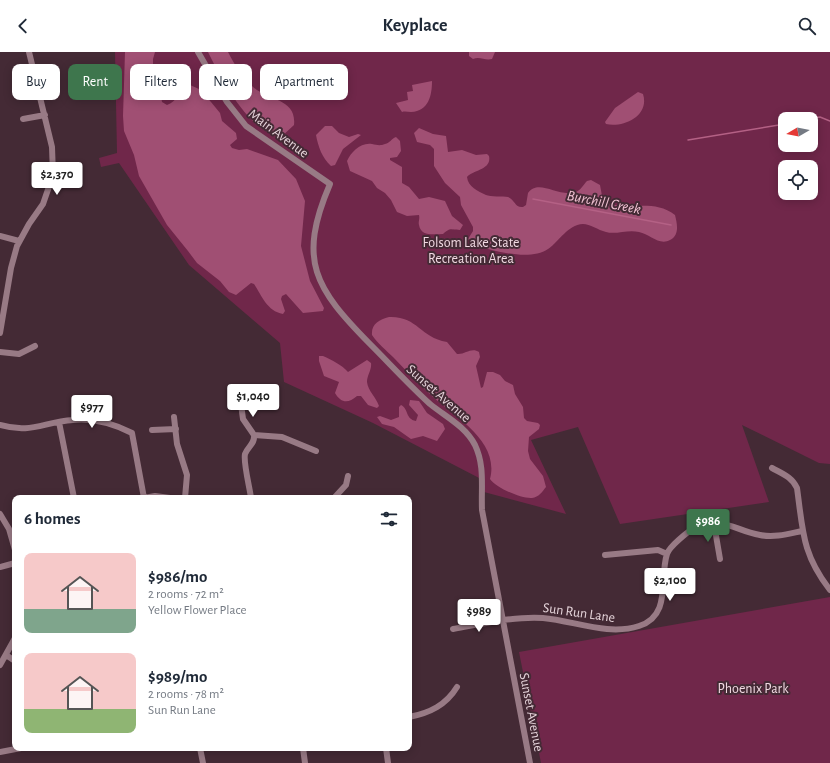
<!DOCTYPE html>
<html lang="en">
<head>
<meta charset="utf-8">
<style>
	body { margin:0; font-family:"Alegreya Sans",sans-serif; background:#f2f2f3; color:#1f2937; height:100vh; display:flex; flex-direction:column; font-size:15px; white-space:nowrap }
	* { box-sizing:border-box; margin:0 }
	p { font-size:13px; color:#747a83 }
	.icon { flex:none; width:22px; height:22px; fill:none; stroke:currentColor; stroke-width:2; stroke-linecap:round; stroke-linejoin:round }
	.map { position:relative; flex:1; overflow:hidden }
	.drawer { position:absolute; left:12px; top:443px; width:400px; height:256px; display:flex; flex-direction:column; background:#fff; border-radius:8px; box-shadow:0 2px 10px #0003 }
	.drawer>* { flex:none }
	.guide { position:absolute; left:12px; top:12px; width:400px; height:36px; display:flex; gap:8px }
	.needle { width:26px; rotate:260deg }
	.tools { position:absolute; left:778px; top:60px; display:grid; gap:8px }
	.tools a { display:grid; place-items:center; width:40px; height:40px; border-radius:8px; background:#fff; box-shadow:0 2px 10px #0003; font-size:20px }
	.price { position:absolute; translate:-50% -34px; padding:0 9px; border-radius:4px; background:#fff; color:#222; font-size:13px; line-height:26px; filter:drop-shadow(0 1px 2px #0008) }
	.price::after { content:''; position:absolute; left:50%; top:24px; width:12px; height:9px; margin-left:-6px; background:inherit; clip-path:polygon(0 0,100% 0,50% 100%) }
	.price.active { background:#3e764d; color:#fff }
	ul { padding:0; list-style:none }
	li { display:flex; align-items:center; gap:12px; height:100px; padding:0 12px }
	li span { display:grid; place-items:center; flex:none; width:112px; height:80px; border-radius:8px; color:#555 }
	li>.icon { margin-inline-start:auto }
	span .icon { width:48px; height:48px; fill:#fffc; stroke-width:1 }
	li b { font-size:17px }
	h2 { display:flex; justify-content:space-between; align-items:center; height:48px; padding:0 12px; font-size:17px }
	.pill { padding:0 14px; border-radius:8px; background:#fff; box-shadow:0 2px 10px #0003; font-size:14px; line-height:36px }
	.pill.active { background:#3e764d; color:#fff }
	header { display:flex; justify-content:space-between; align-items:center; height:52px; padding:0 12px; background:#fff; font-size:18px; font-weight:700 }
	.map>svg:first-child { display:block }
	.green { fill:#70274a; fill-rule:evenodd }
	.forest { fill:#a04f73 }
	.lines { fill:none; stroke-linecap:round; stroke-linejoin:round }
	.stream { stroke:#b46185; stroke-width:1.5 }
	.minor { stroke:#987a85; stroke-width:6 }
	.labels { text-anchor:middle; stroke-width:4; stroke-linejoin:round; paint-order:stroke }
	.street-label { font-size:14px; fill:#e5d4da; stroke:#442a35 }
	.park-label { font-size:14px; fill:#f1d9e2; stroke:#442a35 }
	.water-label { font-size:15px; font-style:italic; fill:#f2c3d4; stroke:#442a35 }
</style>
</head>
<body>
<header><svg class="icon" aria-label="back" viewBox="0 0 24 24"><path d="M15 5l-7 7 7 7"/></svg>Keyplace<svg class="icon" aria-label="search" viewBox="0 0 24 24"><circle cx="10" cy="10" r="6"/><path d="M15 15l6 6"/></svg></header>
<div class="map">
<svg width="830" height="711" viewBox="0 0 830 711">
	<rect width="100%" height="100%" fill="#442a35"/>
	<path class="green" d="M 115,0 L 830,0 L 830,412 L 819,411 L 742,373 L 769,450 L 620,472 L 578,375 L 531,388 L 566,462 L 484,440 L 483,428 L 373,371 L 284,330 L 280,291 L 189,213 L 119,111 L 101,115 L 99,106 L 117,101 ZM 785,67 L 811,67 L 811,93 L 785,93 ZM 785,115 L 811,115 L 811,141 L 785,141 Z
		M 830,545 L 830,711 L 541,711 L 519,600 Z"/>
	<path class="forest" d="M 125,0 L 155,0 L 153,7 L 153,12 L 156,13 L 172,12 C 192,30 173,31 161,44 L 162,50 L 167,53 C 178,49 179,38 190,33 L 199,37 L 211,50 L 220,61 L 222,69 L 236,81 L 237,87 L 230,93 L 232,96 L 239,98 L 247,97 L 278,108 L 296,127 L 305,149 L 301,194 L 310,229 L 324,256 L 323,259 L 303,261 L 286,242 L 282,244 L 281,247 L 285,259 L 283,262 C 267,259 262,244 254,232 L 251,231 L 236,243 L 229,240 L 220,229 L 197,211 L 188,199 L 167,173 L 139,124 L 134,103 L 124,79 L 123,64 Z
		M 208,0 L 228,0 C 234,12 242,25 252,34 C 267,49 297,46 294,73 L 281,85 C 248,79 222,28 208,0 Z
		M 469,0 L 495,0 L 492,7 C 485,9 480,4 473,7 L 469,4 Z
		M 432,29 C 432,43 429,59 411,60 C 408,60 405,59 402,60 L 396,51 L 408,48 L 407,40 L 413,39 L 412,33 Z
		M 638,40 L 643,42 C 650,64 623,76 606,72 L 605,70 L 615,56 Z
		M 325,74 L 332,74 L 339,81 L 349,85 L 358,82 L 361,83 L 343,97 L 335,113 L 331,114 C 322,106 318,94 316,83 Z
		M 419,76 L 433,82 L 446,84 L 448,100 L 462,98 L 476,103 L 487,102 L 489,104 C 492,118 473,118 467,125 C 468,135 478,139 486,143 C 490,145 503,144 508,145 C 515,148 515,156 523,155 L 526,153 L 528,141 C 539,126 558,146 576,140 C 581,138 583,133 587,129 L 591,128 L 600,133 L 603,149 C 627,161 652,145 675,163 C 677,171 680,183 670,188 C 659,194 650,182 639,180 C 628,177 616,183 606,180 C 598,178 590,172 583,172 C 567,173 560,189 548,197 C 529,210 491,198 471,192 L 468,187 L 473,179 L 473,175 L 461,153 L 460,145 L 445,131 L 434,114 L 434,97 L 430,93 L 417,90 L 414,81 Z
		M 396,85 L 400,89 L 401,99 L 397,105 L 390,106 L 390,108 L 402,115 L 402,131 L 409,135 L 419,147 L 429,145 L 445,149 L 452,164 L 463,173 L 460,178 C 448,178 452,175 443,182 C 434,182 421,185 419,173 C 418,170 420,167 419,163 L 407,164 L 397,160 L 391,148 L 385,141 L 377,136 L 372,129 L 350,119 L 347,109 C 351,100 361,90 372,92 C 377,93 380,94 385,92 C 390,91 391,87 396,85 Z
		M 389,265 C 418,264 419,285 447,290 L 457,302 C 465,303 471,295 479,300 L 480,305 L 476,314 L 481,336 L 483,335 L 487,320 L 493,320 L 500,323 L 505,329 L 513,333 L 515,342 L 523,355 L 524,366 L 527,369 L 538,371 L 540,373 L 539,377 L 529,385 L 528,399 L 530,407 L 543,424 L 546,435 C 542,440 539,445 532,446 C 522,447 496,436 490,427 C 500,389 454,364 432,344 C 418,332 406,318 393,305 C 386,298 378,292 372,283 C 371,272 379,268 389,265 Z
		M 319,304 L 323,304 C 332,308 342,313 348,320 L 367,308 L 371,311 C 372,318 367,323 367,330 C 368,339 376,345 379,354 L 377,356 L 368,353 L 361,344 L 357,344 C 348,352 341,351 335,341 L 339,330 L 324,324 L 319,309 Z
		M 410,348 L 419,349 L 427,361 L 443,372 L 445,377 L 437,389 L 423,384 L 411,387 L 394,375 L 382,372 L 377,365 L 380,364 L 391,368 L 399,365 L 399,355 L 401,353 C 409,357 405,367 416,369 L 418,363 L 409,353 Z"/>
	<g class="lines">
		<path class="stream" d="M 805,67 L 820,65 L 830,69
			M 688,88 L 785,72
			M 533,147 L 671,173"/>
		<path class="minor" d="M 198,0 L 227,50 L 246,74 L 330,132 C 297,209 315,236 370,292 C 390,312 409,333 430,352 C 446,365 465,374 475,393 C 485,414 481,435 482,458 L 530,711
			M 23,67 L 45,63
			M 0,184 L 19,189
			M 0,281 L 11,216 L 17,194 L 29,172 L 43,152 L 53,123 L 52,95 L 29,0
			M 0,300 L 19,302 L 35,294
			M 241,352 L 243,367 L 254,383
			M 174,365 L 177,392 L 187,423 L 185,446
			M 59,370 L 74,446
			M 0,373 C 31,382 43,370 73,368 C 93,366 114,372 132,381 L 144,446 L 155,444 L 170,446
			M 152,378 L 176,377
			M 254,383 L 282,385 L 316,399
			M 772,416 C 783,422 792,425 797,436 C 803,479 802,502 830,538
			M 251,446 C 250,437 243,410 245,402 C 248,394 255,392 254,383
			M 334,446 L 346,433 L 348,424
			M 0,462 L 9,477 L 15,498
			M 714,472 L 720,507
			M 605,503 L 658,498 L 667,502
			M 0,515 L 15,511
			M 453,577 C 480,572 516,564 543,566 C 575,569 608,584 639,574 C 672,564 659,526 667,502 C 669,495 688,479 695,476 C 725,464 733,478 760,483 C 774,486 788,482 802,479
			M 6,603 L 15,609
			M 0,613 L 15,586
			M 409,665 C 430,661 446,653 457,635
			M 200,696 L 203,711
			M 303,696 L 305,711
			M 386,696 L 388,711
			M 0,700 L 21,696"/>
	</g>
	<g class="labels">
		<g class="street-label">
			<text transform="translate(279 81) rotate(37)" y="5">Main Avenue</text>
			<text transform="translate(439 341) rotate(41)" y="5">Sunset Avenue</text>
			<text transform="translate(579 560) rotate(8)" y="5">Sun Run Lane</text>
			<text transform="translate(532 660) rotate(79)" y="5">Sunset Avenue</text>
		</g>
		<g class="park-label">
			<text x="471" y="195">Folsom Lake State<tspan x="471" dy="16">Recreation Area</tspan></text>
			<text x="753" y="641">Phoenix Park</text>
		</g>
		<g class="water-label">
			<text transform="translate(604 150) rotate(11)" y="5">Burchill Creek</text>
		</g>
	</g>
</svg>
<div class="tools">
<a><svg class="needle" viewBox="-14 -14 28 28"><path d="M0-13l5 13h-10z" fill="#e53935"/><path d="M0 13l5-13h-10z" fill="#747a83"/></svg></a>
<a><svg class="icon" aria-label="locate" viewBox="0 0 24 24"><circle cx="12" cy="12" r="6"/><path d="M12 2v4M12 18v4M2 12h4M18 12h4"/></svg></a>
</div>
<b class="price" style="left:57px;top:144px">$2,370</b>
<b class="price" style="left:253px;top:366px">$1,040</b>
<b class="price" style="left:92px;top:377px">$977</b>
<b class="price active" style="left:708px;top:491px">$986</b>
<b class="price" style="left:670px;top:550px">$2,100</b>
<b class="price" style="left:479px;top:581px">$989</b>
<div class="guide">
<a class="pill">Buy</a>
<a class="pill active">Rent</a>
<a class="pill">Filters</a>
<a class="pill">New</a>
<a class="pill">Apartment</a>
</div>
<section class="drawer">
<h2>6 homes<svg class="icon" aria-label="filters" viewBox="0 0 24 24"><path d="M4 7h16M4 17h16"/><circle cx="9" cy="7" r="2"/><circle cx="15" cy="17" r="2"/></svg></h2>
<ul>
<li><span style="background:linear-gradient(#f6c9c9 70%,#7fa58c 0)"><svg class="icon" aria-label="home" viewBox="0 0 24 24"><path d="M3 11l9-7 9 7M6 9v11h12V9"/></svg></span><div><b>$986/mo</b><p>2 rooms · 72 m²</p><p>Yellow Flower Place</p></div></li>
<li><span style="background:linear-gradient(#f6c9c9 70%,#8fb573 0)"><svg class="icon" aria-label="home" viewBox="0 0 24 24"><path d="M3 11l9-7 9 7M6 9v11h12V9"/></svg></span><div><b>$989/mo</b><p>2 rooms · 78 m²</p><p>Sun Run Lane</p></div></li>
</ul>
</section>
</div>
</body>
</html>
